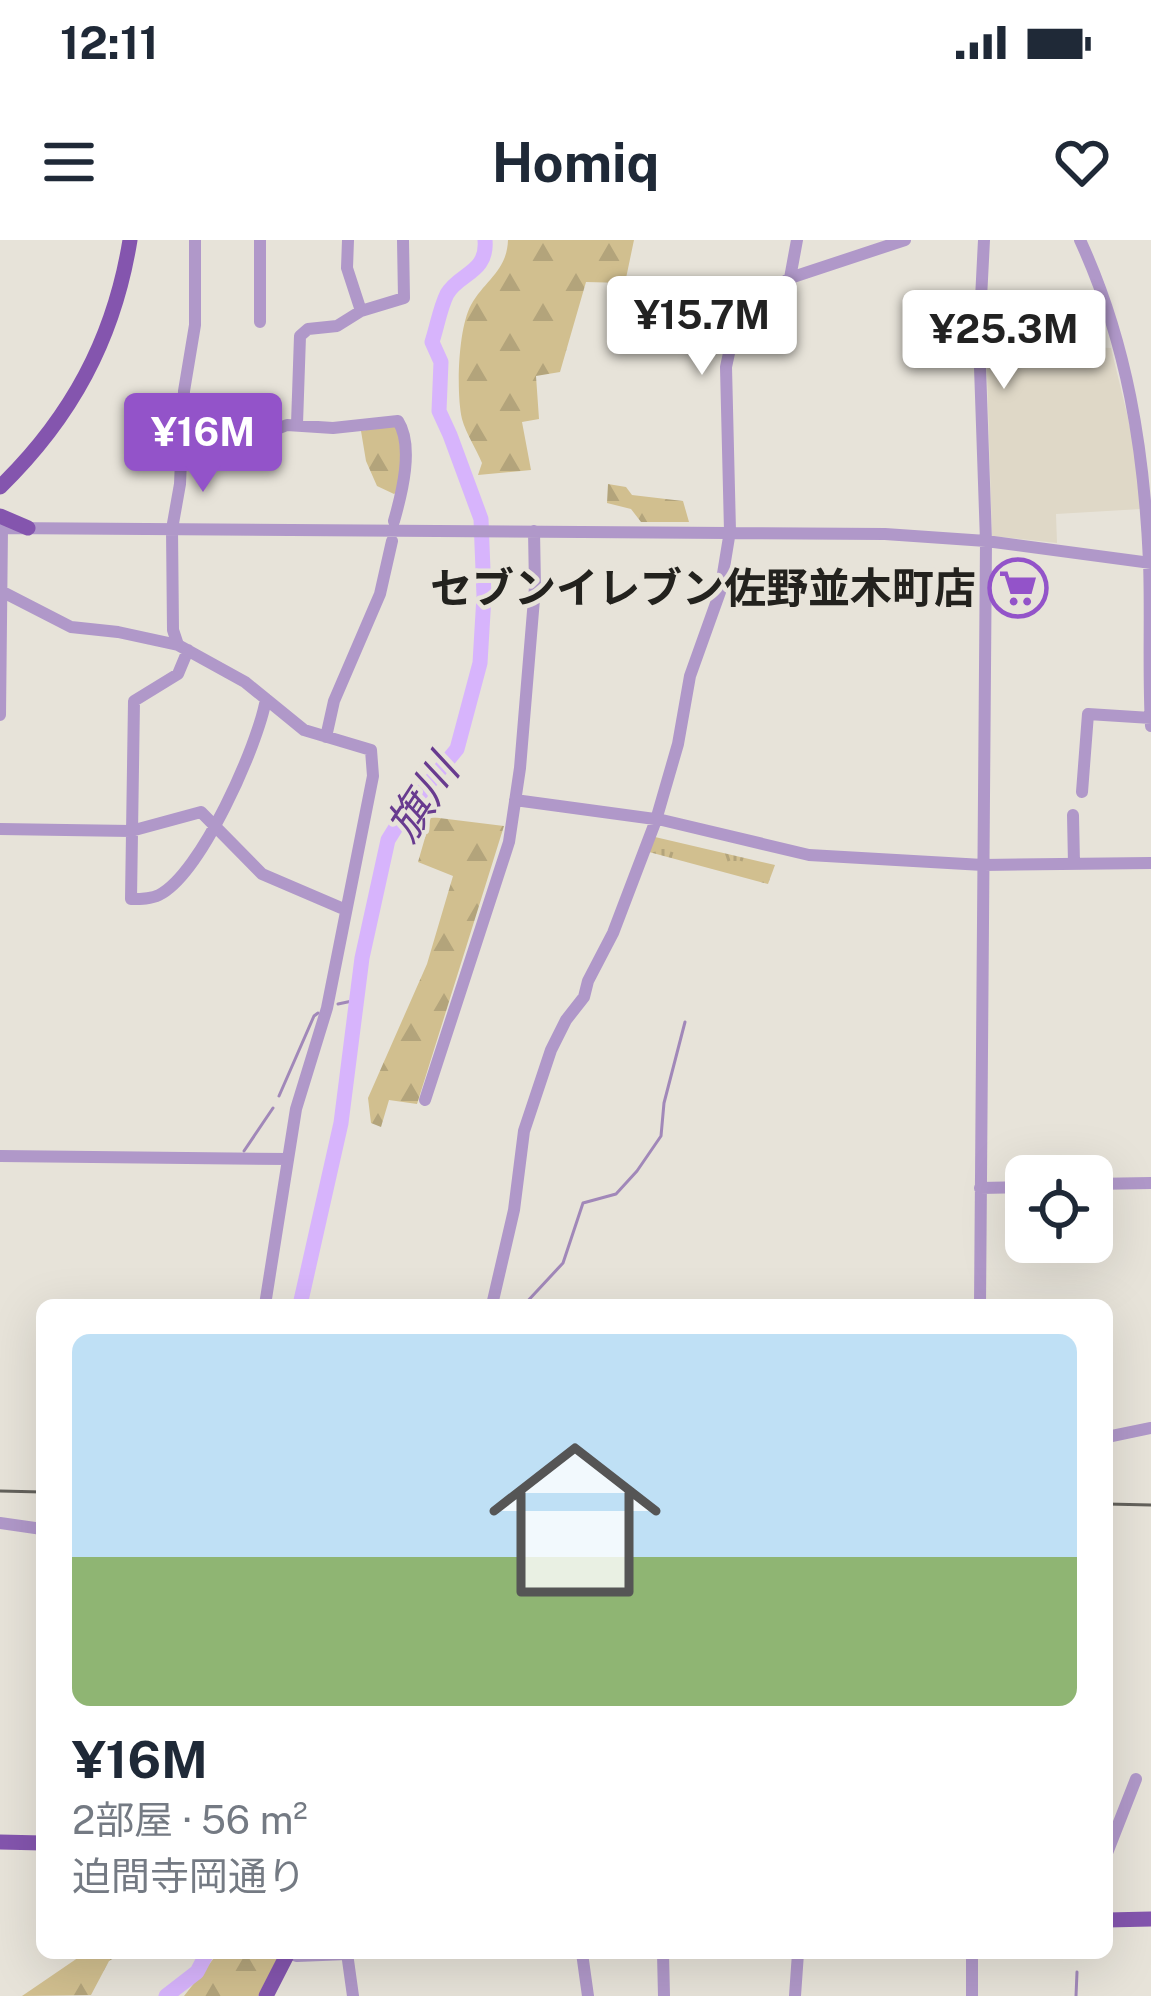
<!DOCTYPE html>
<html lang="ja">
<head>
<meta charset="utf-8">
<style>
	body { margin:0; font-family:"Public Sans","Noto Sans JP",sans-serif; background:#f2f2f3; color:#1f2937; height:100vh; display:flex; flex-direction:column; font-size:45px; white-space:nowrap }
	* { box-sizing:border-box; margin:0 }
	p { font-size:39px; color:#747a83 }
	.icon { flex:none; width:66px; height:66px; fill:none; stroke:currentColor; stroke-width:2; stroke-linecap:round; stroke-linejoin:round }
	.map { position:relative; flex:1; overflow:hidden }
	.details { position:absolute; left:36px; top:1059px; width:1077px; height:660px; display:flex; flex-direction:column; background:#fff; border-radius:18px; box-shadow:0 12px 48px #0002 }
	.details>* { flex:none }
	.fabs { position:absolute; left:1005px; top:915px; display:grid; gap:24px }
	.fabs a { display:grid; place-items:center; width:108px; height:108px; border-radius:18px; background:#fff; box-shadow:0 12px 48px #0002; font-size:60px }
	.price { position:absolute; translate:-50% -102px; padding:0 27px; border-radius:12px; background:#fff; color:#222; font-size:39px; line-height:78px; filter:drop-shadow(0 3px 6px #0008) }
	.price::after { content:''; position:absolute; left:50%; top:72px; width:36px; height:27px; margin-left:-18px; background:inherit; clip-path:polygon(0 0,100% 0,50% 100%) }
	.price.on { background:#9353c9; color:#fff }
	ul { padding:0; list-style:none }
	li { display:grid; align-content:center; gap:24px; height:636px; padding:0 36px }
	li span { display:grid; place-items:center; height:372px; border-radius:18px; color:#555 }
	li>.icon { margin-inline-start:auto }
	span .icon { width:216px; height:216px; fill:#fffc; stroke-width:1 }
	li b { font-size:51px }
	.status { display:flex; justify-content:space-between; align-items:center; height:84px; padding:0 60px; background:#fff; direction:ltr }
	.status svg { height:33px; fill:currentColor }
	header { display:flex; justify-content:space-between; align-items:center; height:156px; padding:0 36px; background:#fff; font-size:54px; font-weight:700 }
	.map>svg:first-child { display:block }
	.built { fill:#dfd8c7 }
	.grass { fill:url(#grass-tufts) }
	.forest { fill:url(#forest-firs) }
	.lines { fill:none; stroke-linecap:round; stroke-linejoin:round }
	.stream { stroke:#a188b9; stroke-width:3 }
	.river { stroke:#d7b4fc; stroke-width:15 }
	.minor { stroke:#b098c9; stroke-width:12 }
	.major { stroke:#8455ae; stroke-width:15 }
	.rail { stroke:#63615b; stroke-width:3 }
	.labels { text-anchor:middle; stroke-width:9; stroke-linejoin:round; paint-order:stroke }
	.poi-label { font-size:42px; font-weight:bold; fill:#23221e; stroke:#e7e3d9; text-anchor:end }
	.water-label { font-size:45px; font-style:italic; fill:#683b8f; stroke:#e7e3d9 }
</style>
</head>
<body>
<div class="status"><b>12:11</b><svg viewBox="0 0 49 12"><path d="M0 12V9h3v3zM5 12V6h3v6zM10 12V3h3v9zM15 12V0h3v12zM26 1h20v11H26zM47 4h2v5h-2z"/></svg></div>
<header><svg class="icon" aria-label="menu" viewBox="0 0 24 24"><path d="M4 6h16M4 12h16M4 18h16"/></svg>Homiq<svg class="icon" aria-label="heart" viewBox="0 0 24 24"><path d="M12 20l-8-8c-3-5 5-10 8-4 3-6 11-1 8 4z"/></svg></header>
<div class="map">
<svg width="1151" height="1756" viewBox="0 0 1151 1756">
	<defs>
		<pattern id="grass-tufts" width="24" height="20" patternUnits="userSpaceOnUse" patternTransform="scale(3)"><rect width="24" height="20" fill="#d1bf8f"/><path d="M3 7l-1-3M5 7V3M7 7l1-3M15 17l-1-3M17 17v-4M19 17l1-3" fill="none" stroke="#b3a47b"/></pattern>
		<pattern id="forest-firs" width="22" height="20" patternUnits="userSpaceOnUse" patternTransform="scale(3)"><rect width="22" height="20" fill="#d1bf8f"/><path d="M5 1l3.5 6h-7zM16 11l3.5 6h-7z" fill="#b3a47b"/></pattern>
	</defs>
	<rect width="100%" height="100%" fill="#e7e3d9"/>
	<path class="built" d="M 986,101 L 1111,108 L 1137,215 L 1141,269 L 1056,274 L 1057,303 L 992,296 Z"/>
	<path class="grass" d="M 655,597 L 775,625 L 768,644 L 649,612 Z"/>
	<path class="forest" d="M 508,0 L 634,0 L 625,43 L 586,42 L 560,132 L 536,136 L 539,179 L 522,182 L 531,230 L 478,235 L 482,223 C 476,208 466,194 462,179 C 456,152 458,89 471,65 C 485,40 507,31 508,0 Z
		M 394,185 L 402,195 L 400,250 L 394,254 L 377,246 L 366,221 L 361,191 Z
		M 608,244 L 626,247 L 632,255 L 683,261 L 689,282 L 641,282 L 631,269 L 607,263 Z
		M 431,577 L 504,586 L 417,864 L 389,860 L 381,887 L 371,883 L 368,858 L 427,724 L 453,636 L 418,622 Z
		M 85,1713 L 122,1713 L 109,1721 L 91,1755 L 22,1756 Z
		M 218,1713 L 280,1713 L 258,1756 L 184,1756 Z"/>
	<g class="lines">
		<path class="stream" d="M 338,764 L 357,760
			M 279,856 L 314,776 L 318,773
			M 244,911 L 273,868
			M 524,1065 L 563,1023 L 583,963 L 616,954 L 637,931 L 661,896 L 664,863 L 685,782
			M 1076,1756 L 1077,1732"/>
		<path class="river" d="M 300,1065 L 341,883 L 362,718 L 388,600 L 406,571 L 457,509 L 480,423 L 484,356 L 481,279 L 450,195 L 439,171 L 441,122 L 432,102 C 437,87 440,68 447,54 C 459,33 488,33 485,0
			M 166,1756 L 197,1732 L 207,1713"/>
		<path class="minor" d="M 348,0 L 347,28 L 361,71
			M 1080,0 C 1127,102 1144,209 1149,321 C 1151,376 1148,431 1151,486
			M 790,38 L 797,0
			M 260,82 L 260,0
			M 297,184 L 300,96 L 308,89 L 337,86 L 361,71 L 404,58 L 403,0
			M 180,217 L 213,214 L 287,185 L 333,188 L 398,181 C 414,206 402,253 394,281
			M 0,288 L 885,294 L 986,301 L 1151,323
			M 1,351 L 71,387 L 118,392 L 178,405 L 245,442 L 304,490 L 371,510 L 373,536 L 327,768 L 296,869 L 265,1065
			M 178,405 L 173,390 L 172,289 L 180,244 L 184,151 L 195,85 L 195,0
			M 188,410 L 178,434 L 134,461 L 131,659 C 141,659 151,659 159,655 C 201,634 258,505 266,459
			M 0,475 L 2,288
			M 326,497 L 334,461 L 380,354 L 392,301
			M 1082,552 L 1088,474 L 1151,478
			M 515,560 L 662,580 L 809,615 L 983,625 L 1151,623
			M 1073,575 L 1074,624
			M 0,589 L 131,591 L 201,572 L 262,634 L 346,670
			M 425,860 L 509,602 L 520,528 L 535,347 L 534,291
			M 0,916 L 288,919
			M 1092,944 L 1151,943
			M 980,948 L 1026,947
			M 492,1065 L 514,970 L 524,891 L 551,810 L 566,780 L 584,757 L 588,741 L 613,693 L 656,580 L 678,504 L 690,436 L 720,352 L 730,291 L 726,127 L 734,90 L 755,60 L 790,38 L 905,0
			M 980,1065 L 986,301 L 979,98 L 984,0
			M 1107,1197 L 1151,1188
			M 0,1283 L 42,1289
			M 1107,1613 L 1136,1539
			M 288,1713 L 297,1716 L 347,1714
			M 347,1713 L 353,1756
			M 582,1713 L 588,1756
			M 663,1713 L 664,1756
			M 972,1713 L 972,1756
			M 795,1756 L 798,1713"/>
		<path class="major" d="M 0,247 C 71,178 114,99 130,0
			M 0,276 L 28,288
			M 0,1602 L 42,1603
			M 1107,1680 L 1151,1679
			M 266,1756 L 288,1713"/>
		<path class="rail" d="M 0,1251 L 42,1252
			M 1107,1264 L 1151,1265"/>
	</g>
	<defs>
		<g id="supermarket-ring" transform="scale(3)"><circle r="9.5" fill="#e7e3d9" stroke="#9353c9" stroke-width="1.5"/><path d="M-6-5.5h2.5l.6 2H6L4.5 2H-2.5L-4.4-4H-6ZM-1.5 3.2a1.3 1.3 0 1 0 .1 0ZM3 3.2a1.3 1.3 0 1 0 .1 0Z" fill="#9353c9"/></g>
	</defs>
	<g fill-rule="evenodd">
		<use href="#supermarket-ring" x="1018" y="348"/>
	</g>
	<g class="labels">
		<g class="poi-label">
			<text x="976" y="363">セブンイレブン佐野並木町店</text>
		</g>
		<g class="water-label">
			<text transform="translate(422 558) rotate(-57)" y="16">旗川</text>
		</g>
	</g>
</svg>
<div class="fabs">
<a><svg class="icon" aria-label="locate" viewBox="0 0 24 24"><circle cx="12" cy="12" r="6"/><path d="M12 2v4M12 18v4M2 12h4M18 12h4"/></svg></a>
</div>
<b class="price" style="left:702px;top:138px">¥15.7M</b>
<b class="price" style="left:1004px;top:152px">¥25.3M</b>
<b class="price on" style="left:203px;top:255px">¥16M</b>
<section class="details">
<ul>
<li><span style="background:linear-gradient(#bfe0f5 60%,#8fb573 0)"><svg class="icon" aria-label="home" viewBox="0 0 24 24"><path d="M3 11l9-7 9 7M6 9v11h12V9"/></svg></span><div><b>¥16M</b><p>2部屋 · 56 m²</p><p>迫間寺岡通り</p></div></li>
</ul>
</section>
</div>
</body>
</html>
